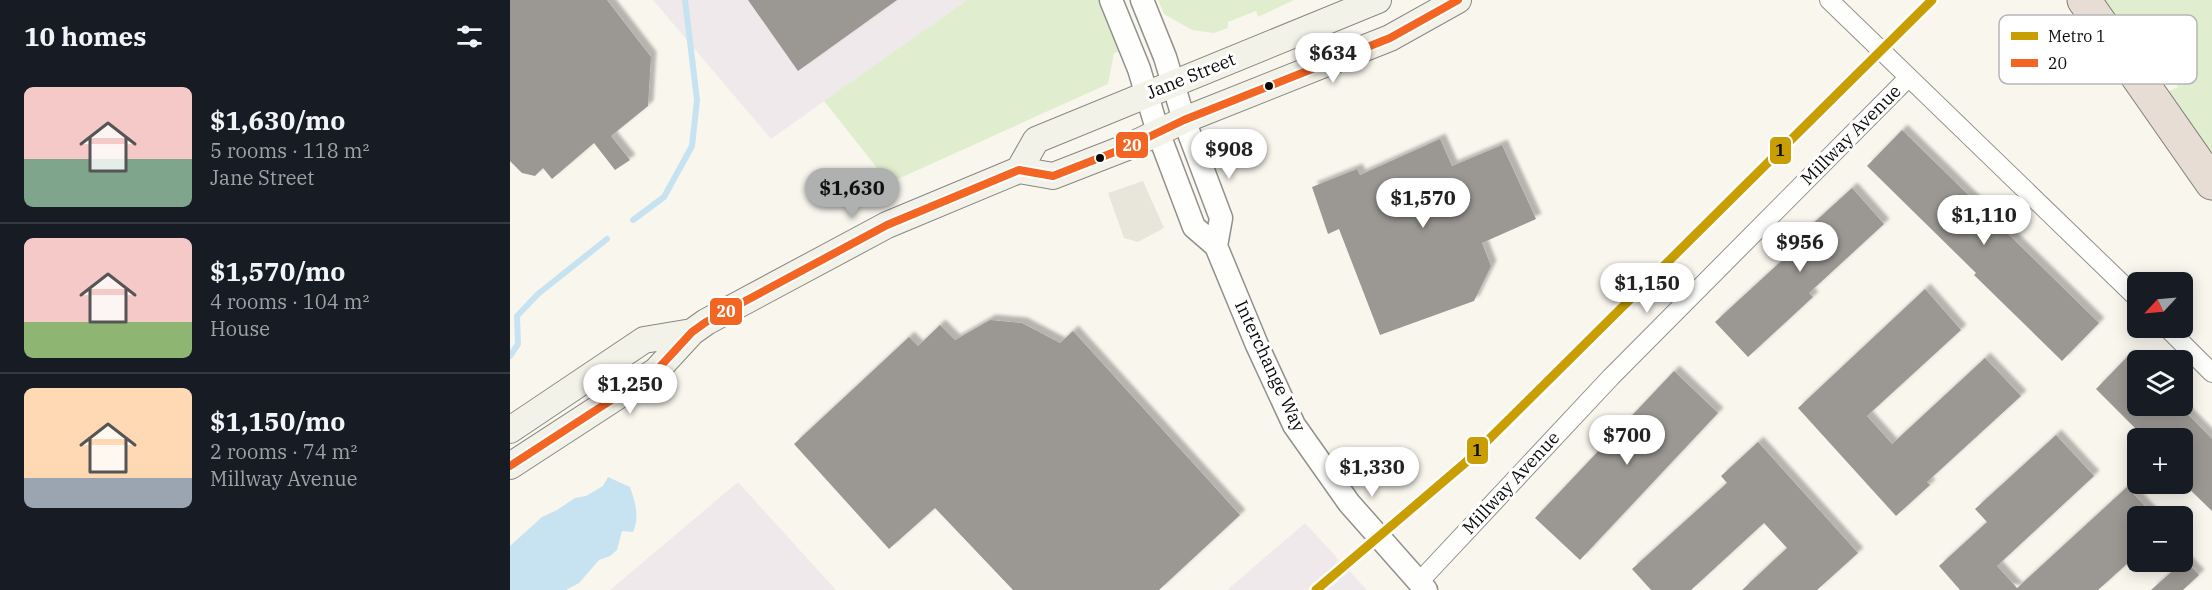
<!DOCTYPE html>
<html lang="en">
<head>
<meta charset="utf-8">
<style>
	body { margin:0; font-family:"IBM Plex Serif",serif; background:#242831; color:#f1f3f6; height:100vh; display:flex; flex-direction:column; font-size:22px; white-space:nowrap }
	* { box-sizing:border-box; margin:0 }
	p { font-size:20px; color:#9ea1a6 }
	.icon { flex:none; width:33px; height:33px; fill:none; stroke:currentColor; stroke-width:2; stroke-linecap:round; stroke-linejoin:round }
	.map { position:relative; flex:1; overflow:hidden }
	.panel { display:flex; flex-direction:column; background:#171b24; width:510px }
	.panel>* { flex:none }
	.needle { width:39px; rotate:244deg }
	.fabs { position:absolute; left:1617px; top:272px; display:grid; gap:12px }
	.fabs a { display:grid; place-items:center; width:66px; height:66px; border-radius:9px; background:#171b24; box-shadow:0 3px 15px #0003; font-size:30px }
	.price { position:absolute; translate:-50% -51px; padding:0 14px; border-radius:21px; background:#fff; color:#222; font-size:20px; line-height:39px; filter:drop-shadow(0 2px 3px #0008) }
	.price::after { content:''; position:absolute; left:50%; top:36px; width:18px; height:14px; margin-left:-9px; background:inherit; clip-path:polygon(0 0,100% 0,50% 100%) }
	.price.selected { background:#afb0b0; color:#111 }
	ul { padding:0; list-style:none }
	li { display:flex; align-items:center; gap:18px; height:150px; padding:0 24px }
	li+li { border-top:2px solid #363941 }
	li span { display:grid; place-items:center; flex:none; width:168px; height:120px; border-radius:9px; color:#555 }
	li>.icon { margin-inline-start:auto }
	span .icon { width:72px; height:72px; fill:#fffc; stroke-width:1 }
	li b { font-size:26px }
	h2 { display:flex; justify-content:space-between; align-items:center; height:72px; padding:0 24px; font-size:26px }
	main { display:flex; flex:1; min-height:0 }
	.map>svg:first-child { display:block }
	.industrial { fill:#f0e9eb }
	.green { fill:#e1edcf }
	.plaza { fill:#e8e5da }
	.water { fill:#c7e2f0 }
	.lines { fill:none; stroke-linecap:round; stroke-linejoin:round }
	.stream { stroke:#c7e2f0; stroke-width:6 }
	.building { fill:#9b9894; filter:url(#shadow) }
	.minor-casing { stroke:#92908d; stroke-width:20 }
	.tertiary-casing { stroke:#92908d; stroke-width:25 }
	.secondary-casing { stroke:#888783; stroke-width:28 }
	.motorway-casing { stroke:#7f7e7a; stroke-width:35 }
	.minor { stroke:#fefefc; stroke-width:18 }
	.tertiary { stroke:#fefefc; stroke-width:22 }
	.secondary { stroke:#f3f2e8; stroke-width:26 }
	.motorway { stroke:#e7ddd4; stroke-width:33 }
	.bus-1-casing { stroke:#fff; stroke-width:12 }
	.bus-1 { stroke:#f26522; stroke-width:8 }
	.metro-1-casing { stroke:#fff; stroke-width:14 }
	.metro-1 { stroke:#c89e02; stroke-width:9 }
	.bus-dot { fill:#0a0a0a; stroke:#fff; stroke-width:2 }
	.labels { text-anchor:middle; stroke-width:6; stroke-linejoin:round; paint-order:stroke }
	.street-label { font-size:18px; fill:#0a0a0a; stroke:#fff }
	.key { fill:#fff; stroke:#b6b6b6; stroke-width:1.5 }
	.key-label { font-size:16px; fill:#0a0a0a }
	.line-badge { stroke:#fff; stroke-width:2 }
	.badge-label { font-size:16px; text-anchor:middle; font-weight:bold; fill:#fff }
	.pale-badge-label { font-size:16px; text-anchor:middle; font-weight:bold; fill:#111 }
</style>
</head>
<body>
<main>
<section class="panel">
<h2>10 homes<svg class="icon" aria-label="filters" viewBox="0 0 24 24"><path d="M4 7h16M4 17h16"/><circle cx="9" cy="7" r="2"/><circle cx="15" cy="17" r="2"/></svg></h2>
<ul>
<li><span style="background:linear-gradient(#f6c9c9 60%,#7fa58c 0)"><svg class="icon" aria-label="home" viewBox="0 0 24 24"><path d="M3 11l9-7 9 7M6 9v11h12V9"/></svg></span><div><b>$1,630/mo</b><p>5 rooms · 118 m²</p><p>Jane Street</p></div></li>
<li><span style="background:linear-gradient(#f6c9c9 70%,#8fb573 0)"><svg class="icon" aria-label="home" viewBox="0 0 24 24"><path d="M3 11l9-7 9 7M6 9v11h12V9"/></svg></span><div><b>$1,570/mo</b><p>4 rooms · 104 m²</p><p>House</p></div></li>
<li><span style="background:linear-gradient(#ffd9b3 75%,#9aa5b1 0)"><svg class="icon" aria-label="home" viewBox="0 0 24 24"><path d="M3 11l9-7 9 7M6 9v11h12V9"/></svg></span><div><b>$1,150/mo</b><p>2 rooms · 74 m²</p><p>Millway Avenue</p></div></li>
</ul>
</section>
<div class="map">
<svg width="1702" height="590" viewBox="0 0 1702 590">
	<defs>
		<filter id="shadow"><feDropShadow dx="5.5" dy="-5.5" stdDeviation="1.5" flood-color="#0004"/></filter>
	</defs>
	<rect width="100%" height="100%" fill="#f9f6ee"/>
	<path class="industrial" d="M 143,0 L 457,0 L 261,139 Z
		M 228,482 L 326,590 L 100,590 Z
		M 795,523 L 857,590 L 717,590 Z"/>
	<path class="green" d="M 457,0 L 591,0 L 612,51 L 604,53 L 598,84 L 379,183 L 314,101 Z
		M 648,0 L 784,0 L 748,17 L 746,11 L 718,22 L 718,28 L 704,33 L 682,30 L 654,14 Z
		M 1595,0 L 1702,0 L 1702,156 L 1657,92 L 1668,87 L 1638,39 L 1622,43 Z"/>
	<path class="plaza" d="M 633,181 L 654,228 L 628,242 L 614,238 L 598,193 Z"/>
	<path class="water" d="M 98,477 L 120,487 C 125,502 130,516 123,532 L 112,531 L 107,550 L 100,556 L 89,560 L 69,583 L 56,590 L 0,590 L 0,546 L 32,517 L 47,510 L 65,498 L 76,496 L 93,486 Z"/>
	<g class="lines">
		<path class="stream" d="M 123,220 L 154,197 L 182,146 L 187,100 L 175,0
			M 0,356 L 8,344 L 7,316 L 28,294 L 97,239"/>
	</g>
	<path class="building" d="M 0,0 L 97,0 L 141,57 L 138,106 L 101,136 L 120,160 L 105,170 L 84,143 L 42,179 L 33,168 L 25,176 L 12,173 L 0,161 Z
		M 238,0 L 387,0 L 288,71 Z
		M 1392,130 L 1589,323 L 1552,361 L 1464,275 L 1466,273 L 1357,166 Z
		M 930,139 L 942,166 L 992,145 L 1026,219 L 972,243 L 981,266 L 964,301 L 870,335 L 829,229 L 818,234 L 802,187 L 847,169 L 850,175 Z
		M 1342,188 L 1374,224 L 1299,293 L 1303,297 L 1238,357 L 1205,322 L 1279,254 L 1275,249 Z
		M 1415,289 L 1451,330 L 1357,416 L 1382,444 L 1475,358 L 1511,396 L 1417,482 L 1420,485 L 1386,516 L 1288,408 Z
		M 480,320 L 512,323 L 550,343 L 563,331 L 730,515 L 649,590 L 503,590 L 425,508 L 379,549 L 284,444 L 399,337 L 408,346 L 430,325 L 445,340 Z
		M 1618,356 L 1628,365 L 1628,405 L 1669,405 L 1702,439 L 1702,511 L 1672,482 L 1672,438 L 1635,438 L 1586,389 Z
		M 1164,371 L 1208,413 L 1070,560 L 1025,518 Z
		M 1546,435 L 1584,476 L 1487,566 L 1507,588 L 1617,487 L 1644,516 L 1628,516 L 1628,554 L 1588,590 L 1450,590 L 1429,566 L 1477,522 L 1465,509 Z
		M 1248,442 L 1348,553 L 1307,590 L 1232,590 L 1277,548 L 1254,523 L 1181,590 L 1141,590 L 1122,569 L 1217,483 L 1211,476 Z
		M 1675,560 L 1689,575 L 1673,590 L 1641,590 Z"/>
	<g class="lines">
		<g class="minor-casing">
			<path id="minor" d="M 1319,0 L 1628,299
				M 1656,327 L 1702,373
				M 909,582 L 1101,377 L 1398,78"/>
		</g>
		<g class="tertiary-casing">
			<path id="tertiary" d="M 601,0 L 629,69 L 648,132 L 684,227 L 706,246 L 747,345 L 784,425 L 839,503 L 916,590
				M 632,0 L 655,57 L 674,120 L 711,218 L 706,246"/>
		</g>
		<g class="secondary-casing">
			<path id="secondary" d="M 509,170 L 526,140 L 868,0
				M 0,430 L 134,340 L 182,332
				M 0,466 L 146,371 L 182,332 L 196,322 L 377,225 L 509,170 L 543,176 L 620,146 L 674,120 L 880,38 L 948,0"/>
		</g>
		<g class="motorway-casing">
			<path id="motorway" d="M 1574,0 L 1702,183"/>
		</g>
		<use href="#minor" class="minor"/>
		<use href="#tertiary" class="tertiary"/>
		<use href="#secondary" class="secondary"/>
		<use href="#motorway" class="motorway"/>
		<g class="bus-1-casing">
			<path id="bus-1" d="M 0,466 L 146,371 L 182,332 L 196,322 L 377,225 L 509,170 L 543,176 L 620,146 L 674,120 L 880,38 L 948,0"/>
		</g>
		<use href="#bus-1" class="bus-1"/>
		<g class="metro-1-casing">
			<path id="metro-1" d="M 806,590 L 955,463 L 1422,0"/>
		</g>
		<use href="#metro-1" class="metro-1"/>
	</g>
	<g class="bus-dot">
		<circle cx="759" cy="86" r="5"/>
		<circle cx="590" cy="158" r="5"/>
	</g>
	<g class="labels">
		<g class="street-label">
			<text transform="translate(681 76) rotate(-22)" y="6">Jane Street</text>
			<text transform="translate(1341 135) rotate(-45)" y="6">Millway Avenue</text>
			<text transform="translate(760 366) rotate(65)" y="6">Interchange Way</text>
			<text transform="translate(1001 483) rotate(-47)" y="6">Millway Avenue</text>
		</g>
	</g>
	<rect x="1489" y="15" width="198" height="69" rx="9" class="key"/>
	<rect x="1501" y="32" width="27" height="8" fill="#c89e02"/>
	<rect x="1501" y="59" width="27" height="8" fill="#f26522"/>
	<g class="key-label">
		<text x="1538" y="42">Metro 1</text>
		<text x="1538" y="69">20</text>
	</g>
	<g class="line-badge">
		<rect x="605" y="131" width="34" height="28" rx="6" fill="#f26522"/>
		<rect x="1259" y="136" width="23" height="29" rx="6" fill="#c89e02"/>
		<rect x="199" y="297" width="34" height="29" rx="6" fill="#f26522"/>
		<rect x="956" y="436" width="23" height="29" rx="6" fill="#c89e02"/>
	</g>
	<g class="badge-label">
		<text x="622" y="151">20</text>
		<text x="216" y="317">20</text>
	</g>
	<g class="pale-badge-label">
		<text x="1270" y="156">1</text>
		<text x="967" y="456">1</text>
	</g>
</svg>
<div class="fabs">
<a><svg class="needle" viewBox="-14 -14 28 28"><path d="M0-13l5 13h-10z" fill="#e53935"/><path d="M0 13l5-13h-10z" fill="#9ea1a6"/></svg></a>
<a><svg class="icon" aria-label="layers" viewBox="0 0 24 24"><path d="M12 4l9 5-9 5-9-5zM3 14l9 5 9-5"/></svg></a>
<a>+</a>
<a>−</a>
</div>
<b class="price" style="left:823px;top:84px">$634</b>
<b class="price" style="left:719px;top:180px">$908</b>
<b class="price selected" style="left:342px;top:219px">$1,630</b>
<b class="price" style="left:913px;top:229px">$1,570</b>
<b class="price" style="left:1474px;top:246px">$1,110</b>
<b class="price" style="left:1290px;top:273px">$956</b>
<b class="price" style="left:1137px;top:314px">$1,150</b>
<b class="price" style="left:120px;top:415px">$1,250</b>
<b class="price" style="left:1117px;top:466px">$700</b>
<b class="price" style="left:862px;top:498px">$1,330</b>
</div>
</main>
</body>
</html>
